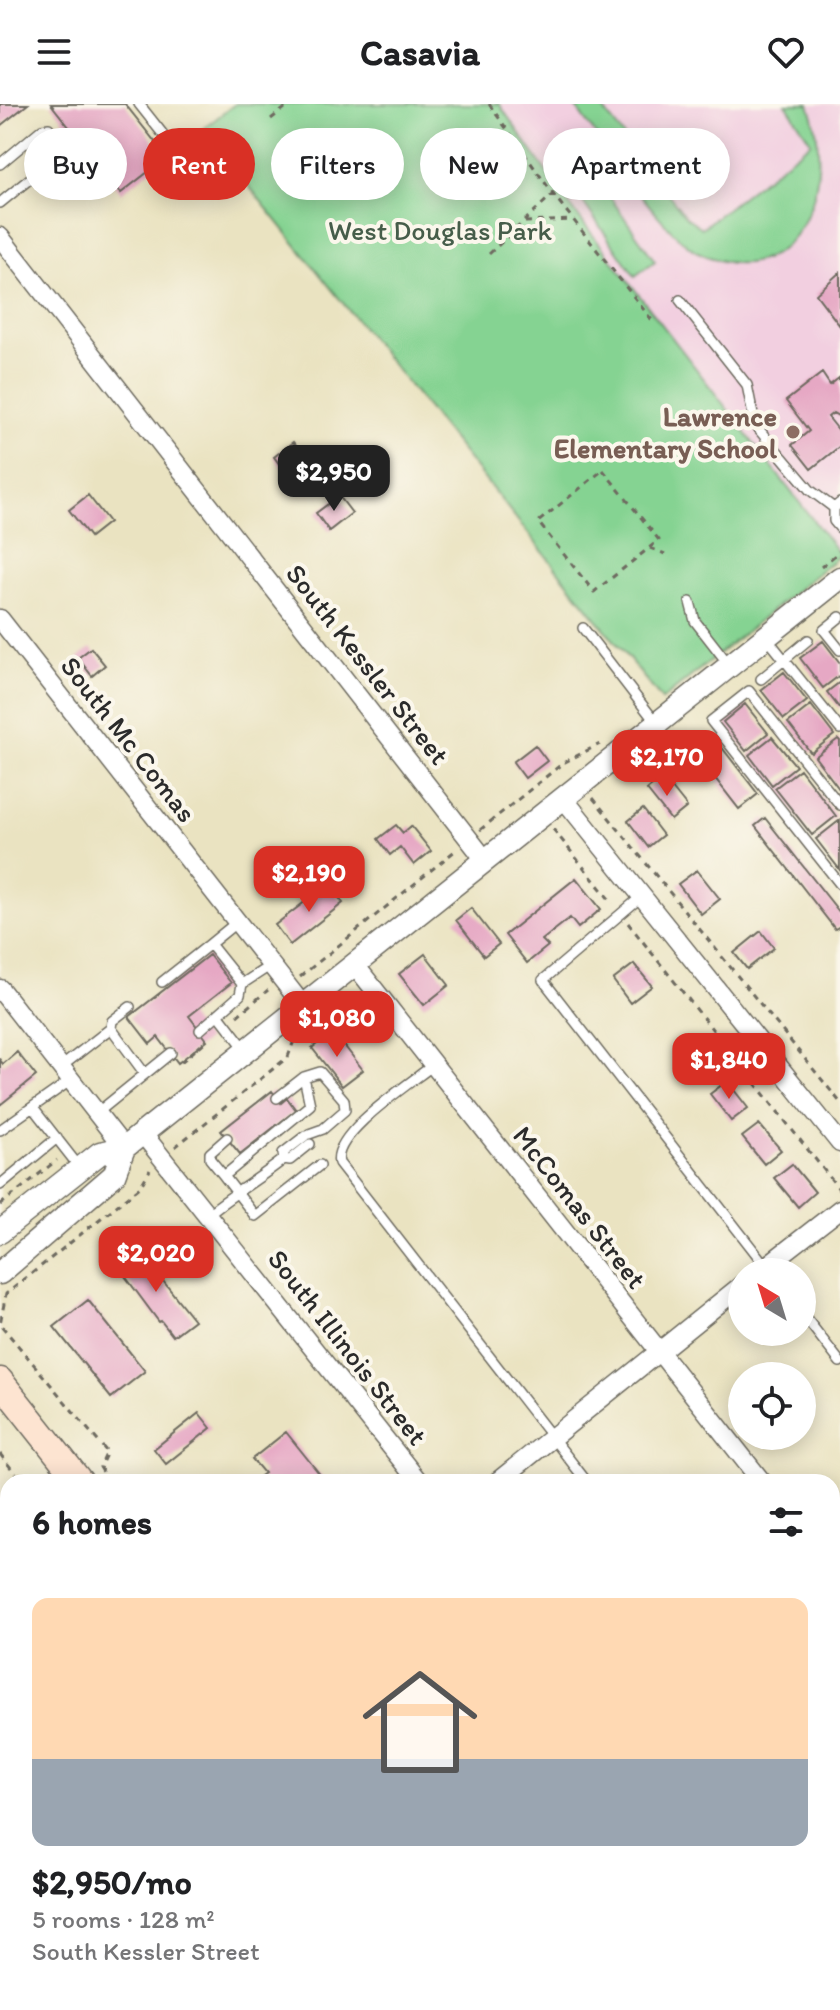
<!DOCTYPE html>
<html lang="en">
<head>
<meta charset="utf-8">
<style>
	body { margin:0; font-family:Itim,sans-serif; background:#f2f2f2; color:#202124; height:100vh; display:flex; flex-direction:column; font-size:30px; white-space:nowrap }
	* { box-sizing:border-box; margin:0 }
	p { font-size:26px; color:#757577 }
	.icon { flex:none; width:44px; height:44px; fill:none; stroke:currentColor; stroke-width:2; stroke-linecap:round; stroke-linejoin:round }
	.map { position:relative; flex:1; overflow:hidden }
	.drawer { position:absolute; left:0px; top:1370px; width:840px; height:536px; display:flex; flex-direction:column; background:#fff; border-radius:24px 24px 0 0; box-shadow:0 4px 20px #0003 }
	.drawer>* { flex:none }
	.banner { position:absolute; left:24px; top:24px; width:792px; height:72px; display:flex; gap:16px }
	.needle { width:52px; rotate:322deg }
	.fabs { position:absolute; left:728px; top:1154px; display:grid; gap:16px }
	.fabs a { display:grid; place-items:center; width:88px; height:88px; border-radius:50%; background:#fff; box-shadow:0 4px 20px #0003; font-size:40px }
	.price { position:absolute; translate:-50% -68px; padding:0 18px; border-radius:16px; background:#d93025; color:#fff; font-size:26px; line-height:52px; filter:drop-shadow(0 2px 4px #0008) }
	.price::after { content:''; position:absolute; left:50%; top:48px; width:24px; height:18px; margin-left:-12px; background:inherit; clip-path:polygon(0 0,100% 0,50% 100%) }
	.price.on { background:#222; color:#fff }
	ul { padding:0; list-style:none }
	li { display:grid; align-content:center; gap:16px; height:424px; padding:0 32px }
	li+li { border-top:2px solid #e0e0e0 }
	li span { display:grid; place-items:center; height:248px; border-radius:16px; color:#555 }
	li>.icon { margin-inline-start:auto }
	span .icon { width:144px; height:144px; fill:#fffc; stroke-width:1 }
	li b { font-size:34px }
	h2 { display:flex; justify-content:space-between; align-items:center; height:96px; padding:0 32px; font-size:34px }
	.pill { padding:0 28px; border-radius:36px; background:#fff; box-shadow:0 4px 20px #0003; font-size:28px; line-height:72px }
	.pill.on { background:#d93025; color:#fff }
	header { display:flex; justify-content:space-between; align-items:center; height:104px; padding:0 32px; background:#fff; font-size:36px; font-weight:700 }
	.map>svg:first-child { display:block }
	.built { fill:#f2cfe0 }
	.green { fill:#85d392; stroke:#587f5e; stroke-width:2 }
	.building { fill:#e6a8c4 }
	.lines { fill:none; stroke-linecap:round; stroke-linejoin:round }
	.service-casing { stroke:#6e6b60; stroke-width:12 }
	.minor-casing { stroke:#6e6b60; stroke-width:21 }
	.tertiary-casing { stroke:#6e6b60; stroke-width:25 }
	.secondary-casing { stroke:#6e6b60; stroke-width:29 }
	.path { stroke:#6e6b60; stroke-width:3; stroke-dasharray:6 6; stroke-linecap:butt }
	.service { stroke:#fff; stroke-width:9 }
	.minor { stroke:#fff; stroke-width:18 }
	.tertiary { stroke:#fff; stroke-width:22 }
	.secondary { stroke:#fde4d1; stroke-width:26 }
	.education-dot { fill:#8d6e63; stroke:#fbf7ec; stroke-width:3 }
	.labels { text-anchor:middle; stroke-width:8; stroke-linejoin:round; paint-order:stroke }
	.park-label { font-size:28px; fill:#465d4a; stroke:#fbf7ec }
	.education-label { font-size:28px; font-weight:bold; fill:#785e54; stroke:#fbf7ec; text-anchor:end }
	.street-label { font-size:28px; fill:#2b2b2b; stroke:#fbf7ec }
</style>
</head>
<body>
<header><svg class="icon" aria-label="menu" viewBox="0 0 24 24"><path d="M4 6h16M4 12h16M4 18h16"/></svg>Casavia<svg class="icon" aria-label="heart" viewBox="0 0 24 24"><path d="M12 20l-8-8c-3-5 5-10 8-4 3-6 11-1 8 4z"/></svg></header>
<div class="map">
<svg width="840" height="1906" viewBox="0 0 840 1906">
	<rect width="100%" height="100%" fill="#fbf7ec"/>
	<filter id="ink" filterUnits="userSpaceOnUse"><feTurbulence type="fractalNoise" baseFrequency=".0125" numOctaves="2"/><feDisplacementMap in="SourceGraphic" scale="16" xChannelSelector="R" yChannelSelector="G"/><feConvolveMatrix kernelMatrix="1 2 1 2 8 2 1 2 1" color-interpolation-filters="sRGB"/></filter>
	<filter id="wash" filterUnits="userSpaceOnUse"><feTurbulence type="fractalNoise" baseFrequency=".006" numOctaves="4" result="noise"/><feDisplacementMap in="SourceGraphic" scale="32" xChannelSelector="R" yChannelSelector="G"/><feGaussianBlur stdDeviation="1.8" result="paint"/><feColorMatrix in="noise" values="0 0 0 0 0 0 0 0 0 0 0 0 0 0 0 0 0 1.4 0 .05"/><feComposite in="paint" operator="in"/></filter>
	<g filter="url(#wash)">
		<rect width="100%" height="100%" fill="#eae3c1"/>
		<path class="built" d="M 499,0 L 840,0 L 840,450 L 568,99 Z"/>
		<path class="green" d="M 235,0 L 499,0 L 568,99 L 840,451 L 662,596 L 203,25 Z
			M 573,0 L 599,0 L 686,113 L 702,124 L 811,38 L 786,0 L 809,0 C 840,85 792,195 698,148 C 663,130 600,35 573,0 Z
			M 572,39 L 655,157 L 635,172 L 552,54 Z"/>
		<g id="blocks">
			<path class="building" d="M 0,0 L 28,0 L 0,22 Z
				M 51,0 L 125,0 L 167,53 L 121,89 Z
				M 840,168 L 840,222 L 816,190 Z
				M 822,269 L 830,281 L 840,273 L 840,313 L 833,309 L 828,313 L 840,328 L 840,342 L 811,365 L 792,341 L 809,327 L 786,297 Z
				M 293,338 L 303,350 L 283,365 L 274,353 Z
				M 88,391 L 109,418 L 90,433 L 69,406 Z
				M 339,392 L 352,409 L 329,427 L 316,409 Z
				M 823,537 L 840,559 L 840,571 L 823,584 L 800,554 Z
				M 91,544 L 105,561 L 92,572 L 78,554 Z
				M 784,568 L 807,597 L 784,615 L 761,586 Z
				M 840,578 L 840,605 L 827,588 Z
				M 745,600 L 768,629 L 746,647 L 723,618 Z
				M 811,601 L 834,631 L 811,649 L 788,619 Z
				M 713,632 L 758,690 L 739,705 L 694,647 Z
				M 772,633 L 796,662 L 772,681 L 749,651 Z
				M 838,635 L 840,637 L 840,686 L 815,653 Z
				M 535,641 L 547,657 L 525,674 L 513,658 Z
				M 800,665 L 836,712 L 812,731 L 775,684 Z
				M 663,673 L 687,703 L 671,716 L 647,686 Z
				M 643,705 L 663,731 L 648,743 L 628,717 Z
				M 765,714 L 840,809 L 840,822 L 835,825 L 755,722 Z
				M 840,716 L 840,766 L 816,735 Z
				M 396,721 L 403,729 L 411,722 L 431,747 L 414,761 L 400,743 L 390,751 L 378,735 Z
				M 697,766 L 720,795 L 701,810 L 678,780 Z
				M 576,774 L 601,805 L 578,824 L 570,814 L 542,836 L 548,842 L 527,859 L 505,831 Z
				M 328,780 L 343,799 L 290,841 L 275,821 Z
				M 471,804 L 499,840 L 484,852 L 456,816 Z
				M 761,827 L 774,844 L 747,865 L 734,849 Z
				M 425,850 L 449,881 L 424,901 L 399,870 Z
				M 209,851 L 231,879 L 189,912 L 207,936 L 178,959 L 158,933 L 150,940 L 129,913 Z
				M 634,860 L 652,882 L 630,899 L 613,876 Z
				M 333,927 L 363,966 L 342,982 L 312,944 Z
				M 17,948 L 36,972 L 0,1001 L 0,956 L 3,960 Z
				M 727,977 L 748,1004 L 731,1017 L 710,990 Z
				M 272,987 L 281,999 L 287,994 L 296,1006 L 240,1050 L 221,1027 Z
				M 759,1020 L 781,1046 L 764,1060 L 742,1033 Z
				M 792,1060 L 815,1088 L 798,1103 L 774,1074 Z
				M 140,1148 L 194,1216 L 173,1232 L 161,1217 L 159,1218 L 119,1164 Z
				M 88,1196 L 145,1267 L 111,1294 L 54,1223 Z
				M 199,1309 L 211,1324 L 166,1360 L 154,1345 Z
				M 286,1328 L 326,1378 L 265,1378 L 260,1372 L 264,1369 L 252,1355 Z
				M 8,1509 L 8,1609 L 0,1599 L 0,1512 Z
				M 0,1693 L 8,1703 L 8,1757 L 5,1760 L 0,1754 Z
				M 840,1783 L 840,1838 L 832,1828 L 832,1789 Z
				M 8,1850 L 8,1898 L 61,1898 L 67,1906 L 0,1906 L 0,1856 Z
				M 126,1898 L 254,1898 L 260,1906 L 133,1906 Z
				M 641,1898 L 673,1898 L 680,1906 L 630,1906 Z"/>
		</g>
	</g>
	<g filter="url(#ink)">
		<use href="#blocks" fill-opacity="0" stroke="#6e6b60" stroke-width="2"/>
		<g class="lines">
			<g class="service-casing">
				<path id="service" d="M 139,0 L 162,29
					M 0,60 L 42,25 L 49,24 L 64,47 L 0,99
					M 680,196 L 747,281 L 755,321 L 810,386 L 834,404
					M 840,399 L 834,404 L 834,417 L 840,424
					M 690,498 L 695,517 L 730,562
					M 840,513 L 824,526 L 840,546
					M 583,524 L 657,620
					M 766,533 L 840,625
					M 761,575 L 808,536
					M 840,701 L 749,587 L 711,617 L 840,780
					M 642,792 L 543,876 L 768,1165
					M 210,840 L 237,818
					M 162,878 L 210,840 L 242,880 L 240,891 L 200,926
					M 242,880 L 271,861
					M 219,911 L 246,946
					M 111,924 L 112,917 L 130,903
					M 433,961 C 411,979 331,1030 339,1059 L 587,1378
					M 61,963 L 111,924 L 145,970
					M 304,973 L 310,1001 L 224,1072 L 255,1112 L 320,1061
					M 277,994 L 304,973 L 320,968 L 344,996 L 345,1006 L 323,1025 L 309,1030
					M 33,1004 L 80,1064
					M 97,1009 L 171,949
					M 0,1026 L 71,976
					M 284,1055 L 290,1056 L 310,1040
					M 224,1072 L 210,1055 L 210,1049 L 227,1034
					M 0,1081 L 57,1034
					M 207,1111 C 232,1090 259,1075 284,1055 L 283,1049 L 305,1032
					M 802,1209 L 840,1258
					M 0,1774 L 8,1785
					M 96,1898 L 102,1906
					M 696,1898 L 698,1906"/>
			</g>
			<g class="minor-casing">
				<path id="minor" d="M 0,133 L 486,757
					M 0,515 L 304,903
					M 564,695 L 840,1039
					M 355,861 L 762,1378
					M 0,885 L 124,1044
					M 143,1030 L 419,1378
					M 759,1168 L 840,1105
					M 497,1378 L 742,1181
					M 832,1465 L 840,1475
					M 832,1690 L 840,1684
					M 829,1898 L 835,1906
					M 564,1906 L 574,1898"/>
			</g>
			<g class="tertiary-casing">
				<path id="tertiary" d="M 0,1128 L 100,1049 L 124,1044 L 840,474
					M 0,1169 L 114,1071 L 124,1044"/>
			</g>
			<g class="secondary-casing">
				<path id="secondary" d="M 0,1277 L 80,1378
					M 493,1898 L 499,1906"/>
			</g>
			<path class="path" d="M 489,0 L 553,90 L 655,220
				M 271,15 L 290,0
				M 525,118 L 573,116
				M 489,150 L 553,90
				M 603,366 L 659,436 L 594,488 L 538,418 Z
				M 650,444 L 665,450
				M 821,463 L 840,447
				M 593,694 L 840,998
				M 553,725 L 613,800
				M 480,726 L 563,659 L 600,640
				M 628,819 L 839,1085
				M 300,873 L 456,746
				M 237,912 L 268,886
				M 181,958 L 206,937
				M 175,1043 L 288,953 L 296,931
				M 0,1101 L 57,1056
				M 0,1350 L 22,1378
				M 109,1378 L 100,1363 L 107,1348 L 0,1220 L 6,1190 L 140,1083 L 150,1066
				M 447,1898 L 454,1906
				M 525,1898 L 532,1906
				M 591,1906 L 601,1898"/>
			<use href="#service" class="service"/>
			<use href="#minor" class="minor"/>
			<use href="#tertiary" class="tertiary"/>
			<use href="#secondary" class="secondary"/>
		</g>
	</g>
	<circle class="education-dot" cx="793" cy="328" r="8"/>
	<g class="labels">
		<g class="park-label">
			<text x="440" y="136">West Douglas Park</text>
		</g>
		<g class="education-label">
			<text x="777" y="322">Lawrence<tspan x="777" dy="32">Elementary School</tspan></text>
		</g>
		<g class="street-label">
			<text transform="translate(368 560) rotate(52)" y="10">South Kessler Street</text>
			<text transform="translate(129 635) rotate(52)" y="10">South Mc Comas</text>
			<text transform="translate(580 1103) rotate(52)" y="10">McComas Street</text>
			<text transform="translate(348 1243) rotate(52)" y="10">South Illinois Street</text>
		</g>
	</g>
</svg>
<div class="fabs">
<a><svg class="needle" viewBox="-14 -14 28 28"><path d="M0-13l5 13h-10z" fill="#e53935"/><path d="M0 13l5-13h-10z" fill="#757577"/></svg></a>
<a><svg class="icon" aria-label="locate" viewBox="0 0 24 24"><circle cx="12" cy="12" r="6"/><path d="M12 2v4M12 18v4M2 12h4M18 12h4"/></svg></a>
</div>
<b class="price on" style="left:334px;top:409px">$2,950</b>
<b class="price" style="left:667px;top:694px">$2,170</b>
<b class="price" style="left:309px;top:810px">$2,190</b>
<b class="price" style="left:337px;top:955px">$1,080</b>
<b class="price" style="left:729px;top:997px">$1,840</b>
<b class="price" style="left:156px;top:1190px">$2,020</b>
<div class="banner">
<a class="pill">Buy</a>
<a class="pill on">Rent</a>
<a class="pill">Filters</a>
<a class="pill">New</a>
<a class="pill">Apartment</a>
</div>
<section class="drawer">
<h2>6 homes<svg class="icon" aria-label="filters" viewBox="0 0 24 24"><path d="M4 7h16M4 17h16"/><circle cx="9" cy="7" r="2"/><circle cx="15" cy="17" r="2"/></svg></h2>
<ul>
<li><span style="background:linear-gradient(#ffd9b3 65%,#9aa5b1 0)"><svg class="icon" aria-label="home" viewBox="0 0 24 24"><path d="M3 11l9-7 9 7M6 9v11h12V9"/></svg></span><div><b>$2,950/mo</b><p>5 rooms · 128 m²</p><p>South Kessler Street</p></div></li>
</ul>
</section>
</div>
</body>
</html>
